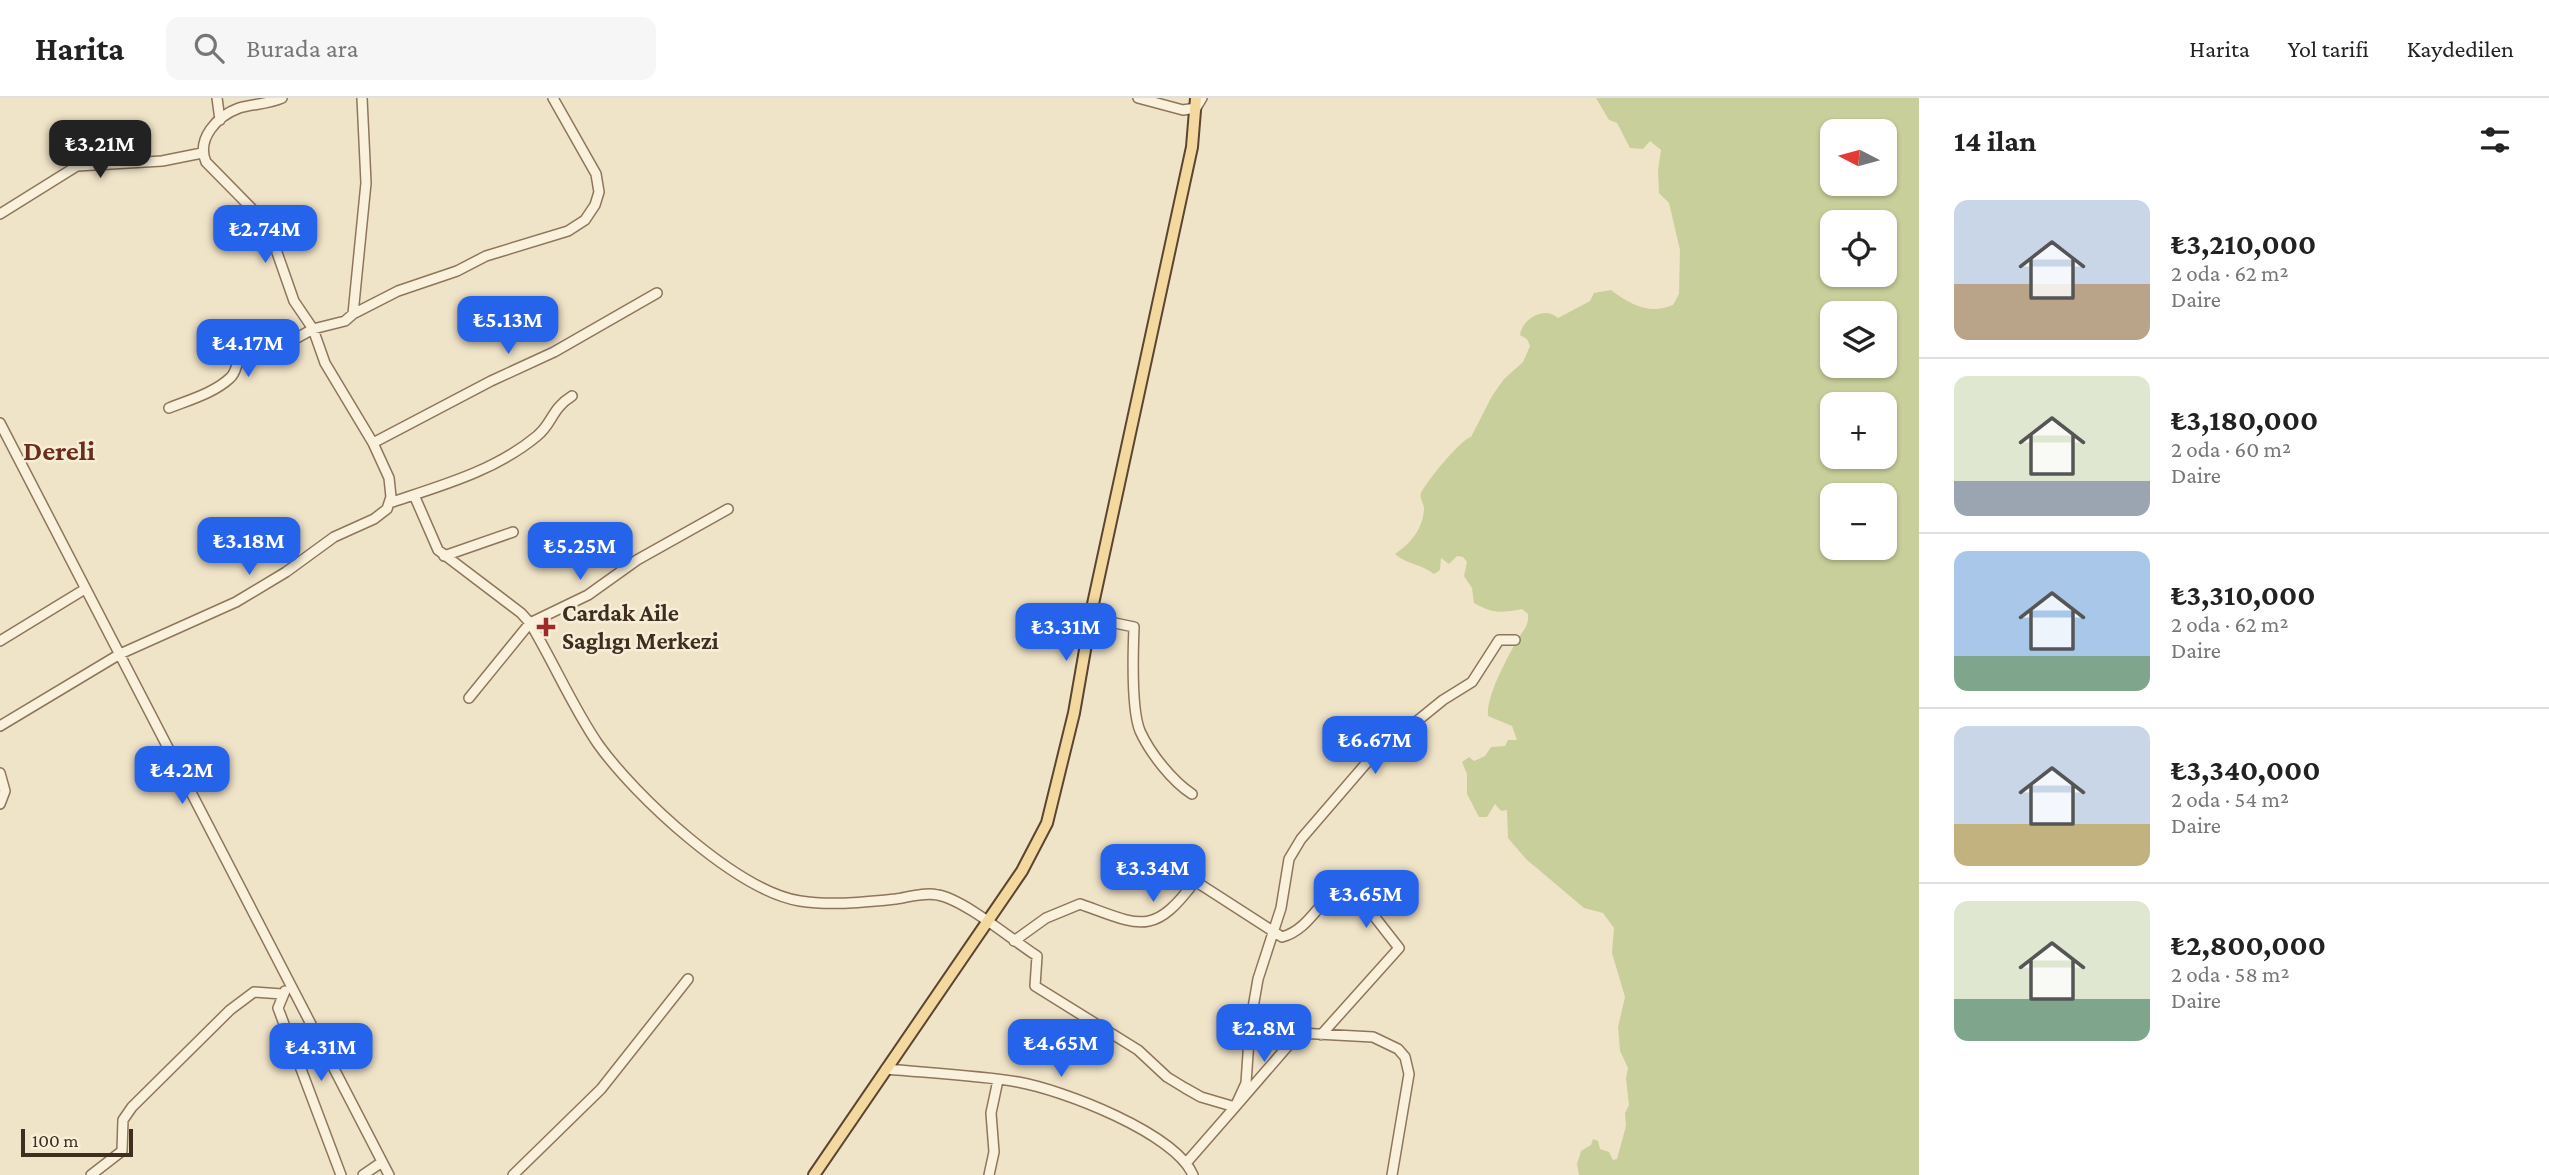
<!DOCTYPE html>
<html lang="tr">
<head>
<meta charset="utf-8">
<style>
	body { margin:0; font-family:"Crimson Pro",serif; background:#f6f6f6; color:#222; height:100vh; display:flex; flex-direction:column; font-size:26px; white-space:nowrap }
	* { box-sizing:border-box; margin:0 }
	p { font-size:23px; color:#767676 }
	.icon { flex:none; width:38px; height:38px; fill:none; stroke:currentColor; stroke-width:2; stroke-linecap:round; stroke-linejoin:round }
	.map { position:relative; flex:1; overflow:hidden }
	.panel { display:flex; flex-direction:column; background:#fff; width:630px }
	.panel>* { flex:none }
	.needle { width:46px; rotate:276deg }
	.fabs { position:absolute; left:1820px; top:21px; display:grid; gap:14px }
	.fabs a { display:grid; place-items:center; width:77px; height:77px; border-radius:14px; background:#fff; box-shadow:0 2px 5px #0004; font-size:35px }
	.scale { position:absolute; left:21px; bottom:18px; width:112px; box-sizing:border-box; padding-left:7px; border:4px solid #3d2e20; border-top:0; font-size:19px; line-height:24px; white-space:nowrap; color:#3d2e20; -webkit-text-stroke:5px #f7eed8; paint-order:stroke }
	.price { position:absolute; translate:-50% -60px; padding:0 16px; border-radius:14px; background:#2563eb; color:#fff; font-size:23px; line-height:46px; filter:drop-shadow(0 2px 4px #0008) }
	.price::after { content:''; position:absolute; left:50%; top:42px; width:21px; height:16px; margin-left:-10px; background:inherit; clip-path:polygon(0 0,100% 0,50% 100%) }
	.price.on { background:#222; color:#fff }
	ul { padding:0; list-style:none }
	li { display:flex; align-items:center; gap:21px; height:175px; padding:0 35px }
	li+li { border-top:2px solid #e0e0e0 }
	li span { display:grid; place-items:center; flex:none; width:196px; height:140px; border-radius:14px; color:#555 }
	li>.icon { margin-inline-start:auto }
	span .icon { width:84px; height:84px; fill:#fffc; stroke-width:1 }
	li b { font-size:30px }
	h2 { display:flex; justify-content:space-between; align-items:center; height:84px; padding:0 35px; font-size:30px }
	header { display:flex; align-items:center; gap:42px; box-sizing:border-box; height:98px; padding:0 35px; background:#fff; border-bottom:2px solid #e0e0e0 }
	header strong { font-size:33px }
	nav { display:flex; gap:38px; margin-inline-start:auto; font-size:24px }
	.search { width:490px; height:63px; background:#f6f6f6; display:flex; align-items:center; gap:18px; box-sizing:border-box; padding:0 24px; border-radius:14px; color:#767676; font-size:26px }
	main { display:flex; flex:1; min-height:0 }
	.map>svg:first-child { display:block }
	.green { fill:#c9cf9b; fill-rule:evenodd }
	.lines { fill:none; stroke-linecap:round; stroke-linejoin:round }
	.minor-casing { stroke:#8d765c; stroke-width:12 }
	.major-casing { stroke:#5b4430; stroke-width:14 }
	.minor { stroke:#faf1dc; stroke-width:9 }
	.major { stroke:#f3d9a0; stroke-width:10 }
	.poi-dot { fill:#9e2a2b; stroke:#f7eed8; stroke-width:2.5 }
	.labels { text-anchor:middle; stroke-width:5; stroke-linejoin:round; paint-order:stroke }
	.poi-label { font-size:24px; font-weight:bold; fill:#3d2e20; stroke:#f7eed8; text-anchor:start }
	.quarter-label { font-size:28px; font-weight:bold; fill:#6b2e1e; stroke:#f7eed8 }
</style>
</head>
<body>
<header>
<strong>Harita</strong>
<div class="search"><svg class="icon" aria-label="search" viewBox="0 0 24 24"><circle cx="10" cy="10" r="6"/><path d="M15 15l6 6"/></svg>Burada ara</div>
<nav><a>Harita</a><a>Yol tarifi</a><a>Kaydedilen</a></nav>
</header>
<main>
<div class="map">
<svg width="1919" height="1077" viewBox="0 0 1919 1077">
	<rect width="100%" height="100%" fill="#f0e4c8"/>
	<path class="green" d="M 1596,0 L 1919,0 L 1919,1077 L 1579,1077 L 1577,1066 L 1581,1053 L 1591,1047 L 1593,1041 L 1598,1043 L 1600,1051 L 1609,1054 L 1613,1062 L 1617,1061 L 1626,1028 L 1625,1015 L 1629,1007 L 1626,981 L 1628,970 L 1620,953 L 1618,929 L 1625,899 L 1612,855 L 1614,830 L 1603,815 L 1584,810 L 1526,761 L 1508,740 L 1507,712 L 1501,713 L 1495,706 L 1487,719 L 1479,719 L 1467,696 L 1467,676 L 1462,664 L 1469,659 L 1474,663 L 1485,658 L 1491,649 L 1505,648 L 1508,642 L 1517,642 L 1512,628 L 1488,618 C 1486,599 1506,562 1516,544 C 1522,533 1529,530 1528,516 L 1522,511 C 1501,515 1493,516 1474,505 L 1472,490 L 1464,478 L 1467,464 L 1463,459 L 1457,458 L 1449,466 L 1441,460 L 1440,472 L 1434,476 C 1423,467 1404,465 1395,456 C 1410,446 1423,431 1424,411 C 1424,405 1419,401 1421,395 C 1426,384 1461,341 1471,339 L 1492,298 L 1504,281 L 1523,264 L 1530,248 L 1527,241 L 1520,237 C 1522,221 1544,207 1558,220 L 1590,203 L 1594,195 L 1611,192 C 1631,207 1649,217 1673,207 L 1679,196 L 1680,152 L 1669,105 L 1659,95 L 1658,72 L 1661,52 L 1650,43 L 1643,51 L 1630,50 L 1617,25 L 1609,22 ZM 1832,33 L 1885,33 L 1885,86 L 1832,86 ZM 1832,124 L 1885,124 L 1885,177 L 1832,177 ZM 1832,215 L 1885,215 L 1885,268 L 1832,268 ZM 1832,306 L 1885,306 L 1885,359 L 1832,359 ZM 1832,397 L 1885,397 L 1885,450 L 1832,450 Z"/>
	<g class="lines">
		<g class="minor-casing">
			<path id="minor" d="M 217,0 L 220,22
				M 1138,0 L 1183,12 L 1196,10 L 1202,0
				M 0,116 L 77,68 L 162,63 L 202,55
				M 353,216 L 398,193 L 457,173 L 486,158 L 568,133 L 585,122 L 595,107 L 599,94 L 596,76 L 553,0
				M 169,310 C 189,302 214,295 230,280 C 238,273 235,263 243,257 L 286,246 L 313,231 L 345,223 L 353,216 L 366,85 L 362,0
				M 0,325 L 389,1077
				M 373,345 L 491,283 L 554,254 L 657,195
				M 414,397 L 438,452 L 521,515 L 530,525 C 554,565 572,608 598,646 C 635,698 737,793 800,803 C 831,808 865,804 896,801 C 909,799 924,794 938,797 C 965,802 1012,842 1037,858 L 1035,888 L 1138,952 L 1167,979 L 1185,990 L 1201,999 L 1235,1009 L 1299,935 L 1373,939 L 1398,951 L 1405,959 L 1409,976 L 1392,1077
				M 389,405 C 440,388 495,373 537,338 C 553,325 551,311 572,298
				M 444,458 L 513,434
				M 1091,520 L 1134,529 C 1133,554 1131,611 1140,633 C 1150,655 1172,683 1192,696
				M 0,543 L 85,491
				M 469,600 L 530,525 L 588,497 L 637,462 L 728,411
				M 0,628 L 120,556 L 236,504 L 286,474 L 334,439 L 374,421 L 387,411 L 391,399 L 389,380 L 373,345 L 325,265 L 313,231 L 294,203 L 267,126 L 206,64 C 196,41 217,18 239,10 C 253,6 268,6 282,0
				M 0,675 L 5,693 L 0,706
				M 1014,843 L 1046,820 L 1080,806 C 1139,827 1153,840 1195,783 L 1282,839 C 1312,831 1322,795 1345,788 L 1356,795 L 1399,850 L 1321,937
				M 285,893 L 278,910 L 341,1077
				M 886,971 C 930,975 975,977 1018,984 C 1063,992 1175,1035 1193,1077
				M 1187,1064 L 1235,1009 L 1246,985 L 1250,927 L 1258,881 L 1281,810 L 1289,761 L 1301,741 L 1369,662 L 1443,602 L 1472,584 L 1499,542 L 1515,542
				M 91,1077 L 122,1053 L 123,1022 L 132,1009 L 230,912 L 254,894 L 282,896
				M 363,1077 L 382,1064
				M 513,1077 L 601,991 L 688,881
				M 989,1077 L 994,1054 L 991,1015 L 998,982"/>
		</g>
		<g class="major-casing">
			<path id="major" d="M 814,1077 L 1022,773 L 1047,725 L 1074,615 L 1093,506 L 1192,49 L 1196,0"/>
		</g>
		<use href="#minor" class="minor"/>
		<use href="#major" class="major"/>
	</g>
	<path class="poi-dot" d="M542.5 518.5h7v7h7v7h-7v7h-7v-7h-7v-7h7z"/>
	<g class="labels">
		<g class="poi-label">
			<text x="562" y="523">Cardak Aile<tspan x="562" dy="28">Saglıgı Merkezi</tspan></text>
		</g>
		<g class="quarter-label">
			<text x="59" y="362">Dereli</text>
		</g>
	</g>
</svg>
<div class="fabs">
<a><svg class="needle" viewBox="-14 -14 28 28"><path d="M0-13l5 13h-10z" fill="#e53935"/><path d="M0 13l5-13h-10z" fill="#767676"/></svg></a>
<a><svg class="icon" aria-label="locate" viewBox="0 0 24 24"><circle cx="12" cy="12" r="6"/><path d="M12 2v4M12 18v4M2 12h4M18 12h4"/></svg></a>
<a><svg class="icon" aria-label="layers" viewBox="0 0 24 24"><path d="M12 4l9 5-9 5-9-5zM3 14l9 5 9-5"/></svg></a>
<a>+</a>
<a>−</a>
</div>
<div class="scale">100 m</div>
<b class="price on" style="left:100px;top:82px">₺3.21M</b>
<b class="price" style="left:265px;top:167px">₺2.74M</b>
<b class="price" style="left:508px;top:258px">₺5.13M</b>
<b class="price" style="left:248px;top:281px">₺4.17M</b>
<b class="price" style="left:249px;top:479px">₺3.18M</b>
<b class="price" style="left:580px;top:484px">₺5.25M</b>
<b class="price" style="left:1066px;top:565px">₺3.31M</b>
<b class="price" style="left:1375px;top:678px">₺6.67M</b>
<b class="price" style="left:182px;top:708px">₺4.2M</b>
<b class="price" style="left:1153px;top:806px">₺3.34M</b>
<b class="price" style="left:1366px;top:832px">₺3.65M</b>
<b class="price" style="left:1264px;top:966px">₺2.8M</b>
<b class="price" style="left:1061px;top:981px">₺4.65M</b>
<b class="price" style="left:321px;top:985px">₺4.31M</b>
</div>
<section class="panel">
<h2>14 ilan<svg class="icon" aria-label="filters" viewBox="0 0 24 24"><path d="M4 7h16M4 17h16"/><circle cx="9" cy="7" r="2"/><circle cx="15" cy="17" r="2"/></svg></h2>
<ul>
<li><span style="background:linear-gradient(#c9d6e8 60%,#b9a48a 0)"><svg class="icon" aria-label="home" viewBox="0 0 24 24"><path d="M3 11l9-7 9 7M6 9v11h12V9"/></svg></span><div><b>₺3,210,000</b><p>2 oda · 62 m²</p><p>Daire</p></div></li>
<li><span style="background:linear-gradient(#dfe7d0 75%,#9aa5b1 0)"><svg class="icon" aria-label="home" viewBox="0 0 24 24"><path d="M3 11l9-7 9 7M6 9v11h12V9"/></svg></span><div><b>₺3,180,000</b><p>2 oda · 60 m²</p><p>Daire</p></div></li>
<li><span style="background:linear-gradient(#a9c7e8 75%,#7fa58c 0)"><svg class="icon" aria-label="home" viewBox="0 0 24 24"><path d="M3 11l9-7 9 7M6 9v11h12V9"/></svg></span><div><b>₺3,310,000</b><p>2 oda · 62 m²</p><p>Daire</p></div></li>
<li><span style="background:linear-gradient(#c9d6e8 70%,#c2b280 0)"><svg class="icon" aria-label="home" viewBox="0 0 24 24"><path d="M3 11l9-7 9 7M6 9v11h12V9"/></svg></span><div><b>₺3,340,000</b><p>2 oda · 54 m²</p><p>Daire</p></div></li>
<li><span style="background:linear-gradient(#dfe7d0 70%,#7fa58c 0)"><svg class="icon" aria-label="home" viewBox="0 0 24 24"><path d="M3 11l9-7 9 7M6 9v11h12V9"/></svg></span><div><b>₺2,800,000</b><p>2 oda · 58 m²</p><p>Daire</p></div></li>
</ul>
</section>
</main>
</body>
</html>
